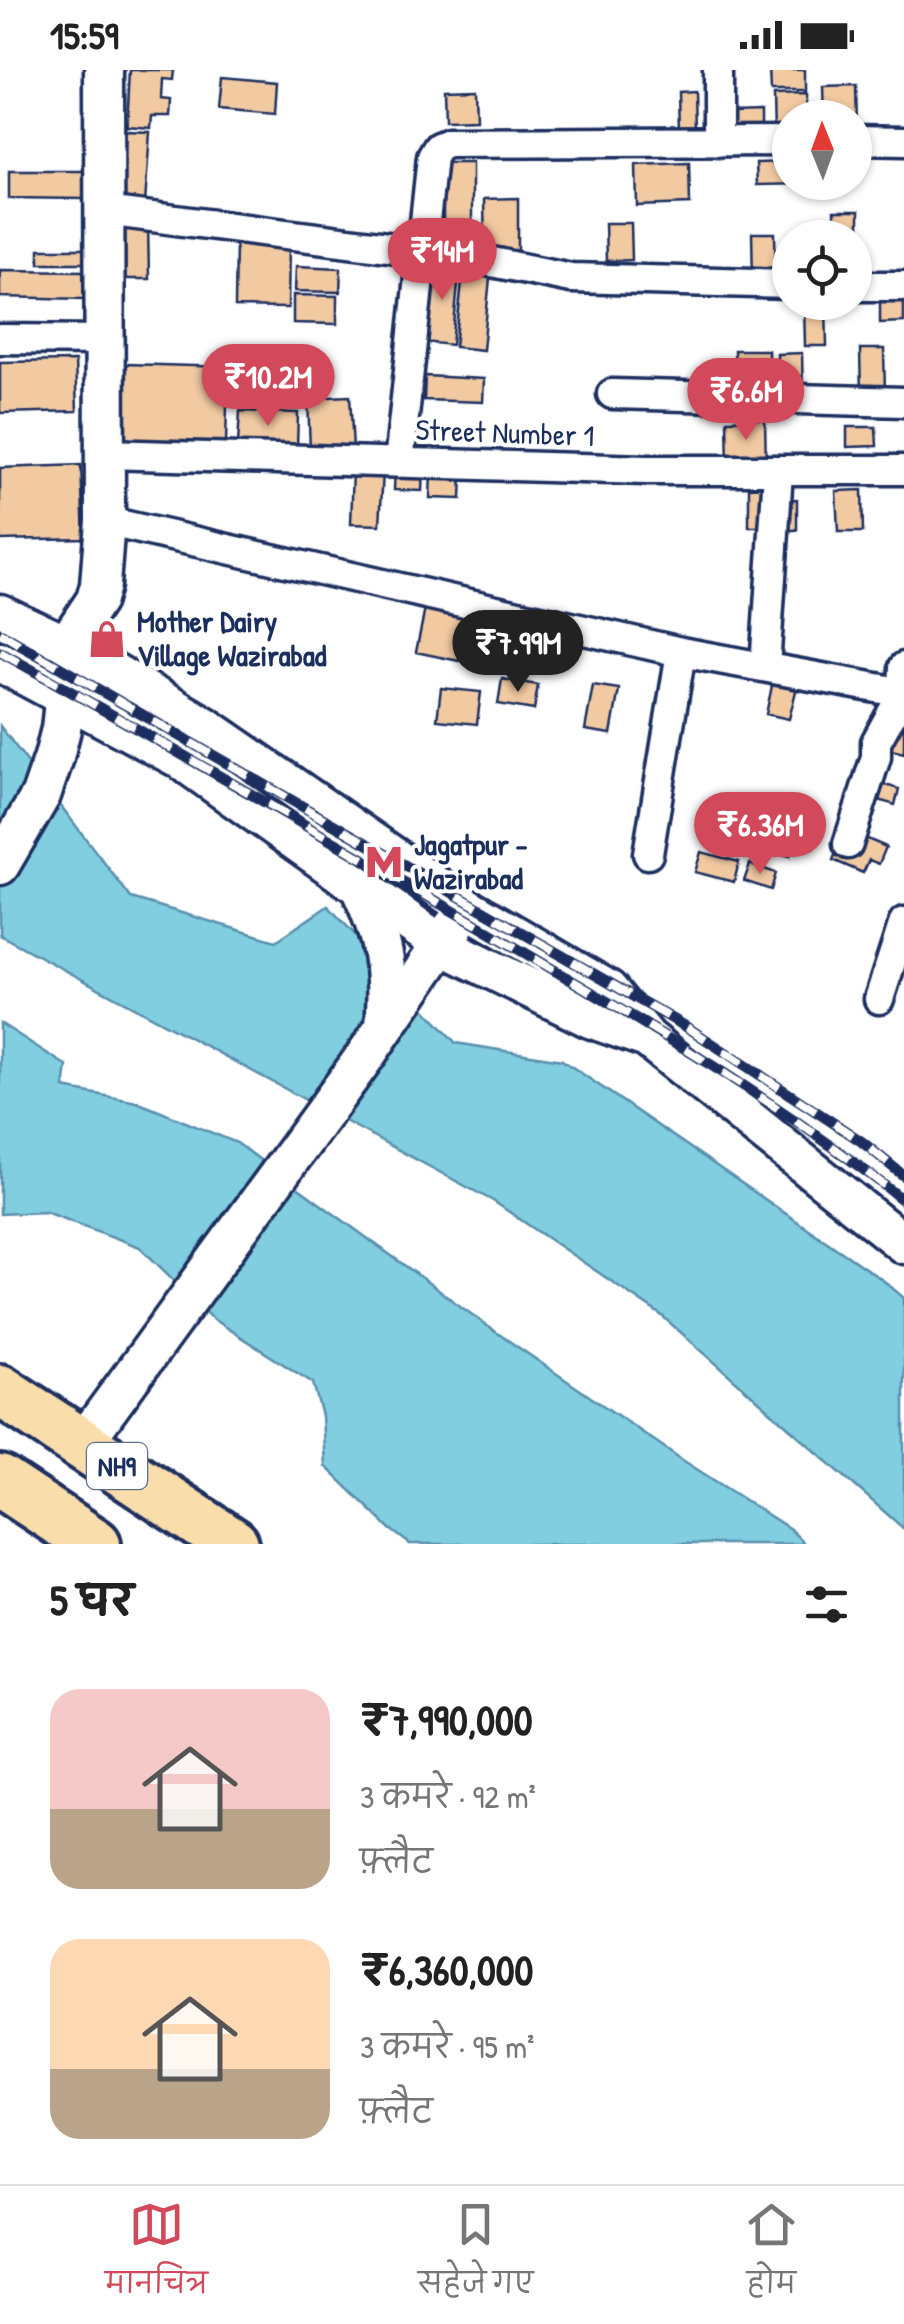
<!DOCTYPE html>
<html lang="hi">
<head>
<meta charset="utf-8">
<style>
	body { margin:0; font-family:"Patrick Hand","Playpen Sans Deva",sans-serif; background:#f6f6f6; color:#222; height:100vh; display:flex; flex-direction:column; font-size:38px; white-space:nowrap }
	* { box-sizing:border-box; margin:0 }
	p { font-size:32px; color:#767676 }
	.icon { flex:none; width:55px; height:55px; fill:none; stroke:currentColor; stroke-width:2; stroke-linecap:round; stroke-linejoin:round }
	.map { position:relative; height:1474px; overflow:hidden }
	.panel { display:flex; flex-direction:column; background:#fff; flex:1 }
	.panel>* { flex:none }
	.needle { width:65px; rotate:359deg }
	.controls { position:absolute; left:772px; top:30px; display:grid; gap:20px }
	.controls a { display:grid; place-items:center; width:100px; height:100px; border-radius:50%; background:#fff; box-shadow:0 2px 8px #0004; font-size:50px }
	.price { position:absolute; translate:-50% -85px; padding:0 22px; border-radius:35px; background:#d1495b; color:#fff; font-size:32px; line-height:65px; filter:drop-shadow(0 2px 5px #0008) }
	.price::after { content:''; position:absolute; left:50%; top:60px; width:30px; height:22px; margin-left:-15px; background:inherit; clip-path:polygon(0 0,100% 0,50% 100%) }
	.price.current { background:#222; color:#fff }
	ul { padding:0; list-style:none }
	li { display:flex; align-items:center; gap:30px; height:250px; padding:0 50px }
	li span { display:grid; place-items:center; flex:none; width:280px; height:200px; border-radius:30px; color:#555 }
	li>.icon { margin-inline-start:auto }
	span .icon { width:120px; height:120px; fill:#fffc; stroke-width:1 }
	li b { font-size:42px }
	h2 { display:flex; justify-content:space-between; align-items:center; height:120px; padding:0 50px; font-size:42px }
	.status { display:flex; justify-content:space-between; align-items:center; height:70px; padding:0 50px; background:#fff; direction:ltr }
	.status svg { height:28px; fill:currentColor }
	.tabs { display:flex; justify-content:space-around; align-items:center; height:140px; border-top:2px solid #e0e0e0; background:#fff; font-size:28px; color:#767676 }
	.tabs a { display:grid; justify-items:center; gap:5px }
	.tabs .current { color:#d1495b }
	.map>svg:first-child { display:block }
	.water { fill:#81cee0; stroke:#588eac; stroke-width:2.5 }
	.building { fill:#f2caa2; stroke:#1b2f5e; stroke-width:2.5 }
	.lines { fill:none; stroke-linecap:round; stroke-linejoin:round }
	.street-casing { stroke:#1b2f5e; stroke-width:35 }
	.secondary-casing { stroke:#1b2f5e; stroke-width:45 }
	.highway-casing { stroke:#1b2f5e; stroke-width:58 }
	.street { stroke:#fff; stroke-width:28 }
	.secondary { stroke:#fff; stroke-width:38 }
	.highway { stroke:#f9ddab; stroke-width:50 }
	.rail-casing { stroke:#1b2f5e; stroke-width:11 }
	.rail { stroke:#fff; stroke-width:8; stroke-dasharray:22; stroke-linecap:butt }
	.labels { text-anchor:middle; stroke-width:8; stroke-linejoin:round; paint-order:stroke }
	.shield { fill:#fff; stroke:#5f6d8e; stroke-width:2.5 }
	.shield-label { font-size:28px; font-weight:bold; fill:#1b2f5e }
	.street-label { font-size:30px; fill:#1b2f5e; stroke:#fff }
	.poi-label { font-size:30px; font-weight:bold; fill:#1b2f5e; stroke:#fff; text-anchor:start }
</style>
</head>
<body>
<div class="status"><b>15:59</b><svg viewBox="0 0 49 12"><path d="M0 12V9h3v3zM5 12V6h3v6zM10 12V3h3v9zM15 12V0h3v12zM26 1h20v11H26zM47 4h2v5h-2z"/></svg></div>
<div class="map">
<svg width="904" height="1474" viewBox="0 0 904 1474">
	<rect width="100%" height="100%" fill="#fff"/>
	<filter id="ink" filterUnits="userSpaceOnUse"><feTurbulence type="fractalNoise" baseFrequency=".01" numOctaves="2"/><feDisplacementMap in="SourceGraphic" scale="20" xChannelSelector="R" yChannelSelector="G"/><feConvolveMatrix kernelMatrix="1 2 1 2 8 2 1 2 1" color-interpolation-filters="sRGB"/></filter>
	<g filter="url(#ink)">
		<path class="water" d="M 0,656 L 131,828 L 276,871 L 328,836 L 456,973 L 562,990 L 884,1211 L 904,1228 L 904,1459 L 661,1245 L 493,1131 L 0,865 Z
			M 0,953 L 67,996 L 64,1018 L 137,1032 L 237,1073 L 493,1260 L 684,1391 L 790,1459 L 805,1474 L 410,1474 L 390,1459 L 325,1396 L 322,1346 L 313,1313 L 214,1250 L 140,1177 L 46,1142 L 0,1144 Z"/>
		<path class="building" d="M 130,0 L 173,0 L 172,10 L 162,9 L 161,29 L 171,30 L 170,46 L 152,46 L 151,58 L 127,56 Z
			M 770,0 L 805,0 L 805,22 L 771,22 Z
			M 222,7 L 277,12 L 275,44 L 219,39 Z
			M 856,16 L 857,56 L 855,48 L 824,48 L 823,17 Z
			M 475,18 L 476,50 L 445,51 L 444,19 Z
			M 694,21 L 695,60 L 679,61 L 678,22 Z
			M 806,25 L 806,48 L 790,48 L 790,64 L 774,65 L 773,26 Z
			M 761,42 L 761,56 L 733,57 L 732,43 Z
			M 126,61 L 150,62 L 145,134 L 121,133 Z
			M 790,92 L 790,112 L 810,114 L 757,115 L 756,93 Z
			M 443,93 L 472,93 L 472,169 L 443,170 Z
			M 689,93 L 690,134 L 637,136 L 636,95 Z
			M 9,101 L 87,101 L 86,129 L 9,128 Z
			M 518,128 L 518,185 L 485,186 L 484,129 Z
			M 834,141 L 859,141 L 859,160 L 835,160 Z
			M 605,153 L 631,153 L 632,190 L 606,191 Z
			M 122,154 L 148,154 L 149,209 L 123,209 Z
			M 752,163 L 775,163 L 776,209 L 753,210 Z
			M 236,172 L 289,173 L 288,238 L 235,237 Z
			M 39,179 L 85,179 L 84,193 L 39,193 Z
			M 431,191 L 460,194 L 452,275 L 423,272 Z
			M 464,194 L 491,197 L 483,280 L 455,277 Z
			M 296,196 L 341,198 L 340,222 L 295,221 Z
			M 0,200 L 85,201 L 85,229 L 0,227 Z
			M 293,225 L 337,226 L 337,254 L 293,253 Z
			M 880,228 L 904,228 L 904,252 L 880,253 Z
			M 826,233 L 827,276 L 805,276 L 804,234 Z
			M 860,279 L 884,279 L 885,325 L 861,325 Z
			M 734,280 L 768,280 L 769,323 L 735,324 Z
			M 802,283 L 803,326 L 777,327 L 777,284 Z
			M 75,291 L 77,341 L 0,343 L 0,292 Z
			M 240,293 L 296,293 L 296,335 L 240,336 Z
			M 125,294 L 228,297 L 226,373 L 122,370 Z
			M 425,306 L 484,309 L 483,332 L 424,330 Z
			M 350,326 L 353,378 L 310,380 L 308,328 Z
			M 240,341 L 298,343 L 297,377 L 238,374 Z
			M 765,349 L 766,396 L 728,397 L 727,350 Z
			M 847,357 L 876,357 L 877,376 L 847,377 Z
			M 81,395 L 84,468 L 0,470 L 0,398 Z
			M 395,397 L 423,398 L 422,421 L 394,420 Z
			M 353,400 L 383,401 L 380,455 L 351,454 Z
			M 431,402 L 462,403 L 461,429 L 430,428 Z
			M 765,416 L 765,457 L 749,457 L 749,417 Z
			M 862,420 L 863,462 L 838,462 L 836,421 Z
			M 797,429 L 797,460 L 780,460 L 780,430 Z
			M 426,534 L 469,543 L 459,591 L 416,582 Z
			M 502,609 L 538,615 L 534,640 L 498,634 Z
			M 773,611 L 797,617 L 789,649 L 766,644 Z
			M 593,615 L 619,619 L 611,664 L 585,660 Z
			M 441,618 L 481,622 L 477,654 L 437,650 Z
			M 904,641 L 904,683 L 887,679 Z
			M 872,711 L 899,719 L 895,735 L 868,727 Z
			M 719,753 L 754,760 L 751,776 L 716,770 Z
			M 761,764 L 794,773 L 790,786 L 757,778 Z
			M 858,765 L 886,777 L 879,794 L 869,790 L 863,803 L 833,790 L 840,773 Z
			M 701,782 L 739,792 L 734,812 L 695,802 Z
			M 750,794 L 776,803 L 771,820 L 744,811 Z"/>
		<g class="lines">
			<g class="street-casing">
				<path id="street" d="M 855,70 L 904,71
					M 718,72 L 718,0
					M 105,141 L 467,187 L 571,208 L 790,214
					M 855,216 L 904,216
					M 0,269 L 104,270
					M 612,324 L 904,332
					M 105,384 L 646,400 L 904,400
					M 399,393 L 432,87 L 438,77 L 448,73 L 790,71
					M 105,451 L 681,582 L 904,623
					M 765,597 L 778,402
					M 848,774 L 876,687 L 876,672 L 903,623 L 904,597
					M 648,784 L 681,582
					M 879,929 L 904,852"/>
			</g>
			<g class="secondary-casing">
				<path id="secondary" d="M 0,544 L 70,577 L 206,657 L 466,837 L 608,920 L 647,968 L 904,1174
					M 0,592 L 179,688 L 442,875 L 590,948 L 647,968
					M 0,795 L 41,725 L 54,687 L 61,659 L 70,577 L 76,560 L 96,530 L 100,515 L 105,451 L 104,0
					M 360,817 C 383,866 390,902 385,956
					M 83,1373 L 366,985 L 454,856"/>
			</g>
			<g class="highway-casing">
				<path id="highway" d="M 0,1320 L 233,1474
					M 0,1411 L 95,1474"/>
			</g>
			<use href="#street" class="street"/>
			<use href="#secondary" class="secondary"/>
			<use href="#highway" class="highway"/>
			<g class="rail-casing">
				<path id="rail" d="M 0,563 L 690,959 L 861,1071 L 904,1106
					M 0,582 C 161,671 320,764 479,856 C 625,942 772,1025 904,1131"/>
			</g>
			<use href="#rail" class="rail"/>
		</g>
	</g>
	<defs>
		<g id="shop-bare" transform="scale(3)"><path d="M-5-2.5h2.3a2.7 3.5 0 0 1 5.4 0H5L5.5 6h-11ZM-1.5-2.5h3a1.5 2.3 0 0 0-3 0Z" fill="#d1495b" stroke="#fff" stroke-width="2.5" paint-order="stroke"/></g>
		<g id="metro-bare" transform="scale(3)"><path d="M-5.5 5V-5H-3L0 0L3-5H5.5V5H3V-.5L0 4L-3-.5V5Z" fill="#d1495b" stroke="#fff" stroke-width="2.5" paint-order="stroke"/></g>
	</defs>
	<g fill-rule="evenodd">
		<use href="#shop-bare" x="107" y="569"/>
		<use href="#metro-bare" x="384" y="792"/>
	</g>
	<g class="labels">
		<rect class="shield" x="87" y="1373" width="60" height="46" rx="8"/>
		<g class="shield-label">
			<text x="117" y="1406">NH9</text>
		</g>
		<g class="street-label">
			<text transform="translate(505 363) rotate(2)" y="10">Street Number 1</text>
		</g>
		<g class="poi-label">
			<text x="137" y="562">Mother Dairy<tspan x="137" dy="34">Village Wazirabad</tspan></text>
			<text x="414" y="785">Jagatpur -<tspan x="414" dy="34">Wazirabad</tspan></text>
		</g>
	</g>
</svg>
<div class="controls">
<a><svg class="needle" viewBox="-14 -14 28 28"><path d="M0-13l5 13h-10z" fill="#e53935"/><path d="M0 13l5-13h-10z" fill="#767676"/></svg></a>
<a><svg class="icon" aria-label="locate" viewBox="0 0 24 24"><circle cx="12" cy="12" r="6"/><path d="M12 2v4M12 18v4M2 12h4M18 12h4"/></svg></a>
</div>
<b class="price" style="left:442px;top:233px">₹14M</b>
<b class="price" style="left:268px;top:359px">₹10.2M</b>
<b class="price" style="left:746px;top:373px">₹6.6M</b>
<b class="price current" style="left:518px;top:625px">₹7.99M</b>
<b class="price" style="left:760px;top:807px">₹6.36M</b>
</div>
<section class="panel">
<h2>5 घर<svg class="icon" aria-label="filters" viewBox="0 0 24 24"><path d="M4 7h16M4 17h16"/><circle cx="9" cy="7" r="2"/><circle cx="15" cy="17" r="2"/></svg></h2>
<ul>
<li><span style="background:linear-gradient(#f6c9c9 60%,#b9a48a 0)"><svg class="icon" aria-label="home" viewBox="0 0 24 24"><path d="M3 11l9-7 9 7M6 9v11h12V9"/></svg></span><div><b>₹7,990,000</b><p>3 कमरे · 92 m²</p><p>फ़्लैट</p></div></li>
<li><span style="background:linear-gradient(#ffd9b3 65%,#b9a48a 0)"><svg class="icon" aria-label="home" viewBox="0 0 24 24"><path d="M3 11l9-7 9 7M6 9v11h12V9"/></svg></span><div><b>₹6,360,000</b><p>3 कमरे · 95 m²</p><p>फ़्लैट</p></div></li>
</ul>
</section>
<nav class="tabs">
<a class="current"><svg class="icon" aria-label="map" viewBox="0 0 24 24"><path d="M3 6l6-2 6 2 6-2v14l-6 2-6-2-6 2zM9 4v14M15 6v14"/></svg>मानचित्र</a>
<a><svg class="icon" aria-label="saved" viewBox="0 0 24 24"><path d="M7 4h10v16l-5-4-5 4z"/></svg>सहेजे गए</a>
<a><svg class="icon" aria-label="home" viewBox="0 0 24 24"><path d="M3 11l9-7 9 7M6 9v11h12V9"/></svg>होम</a>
</nav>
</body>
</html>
